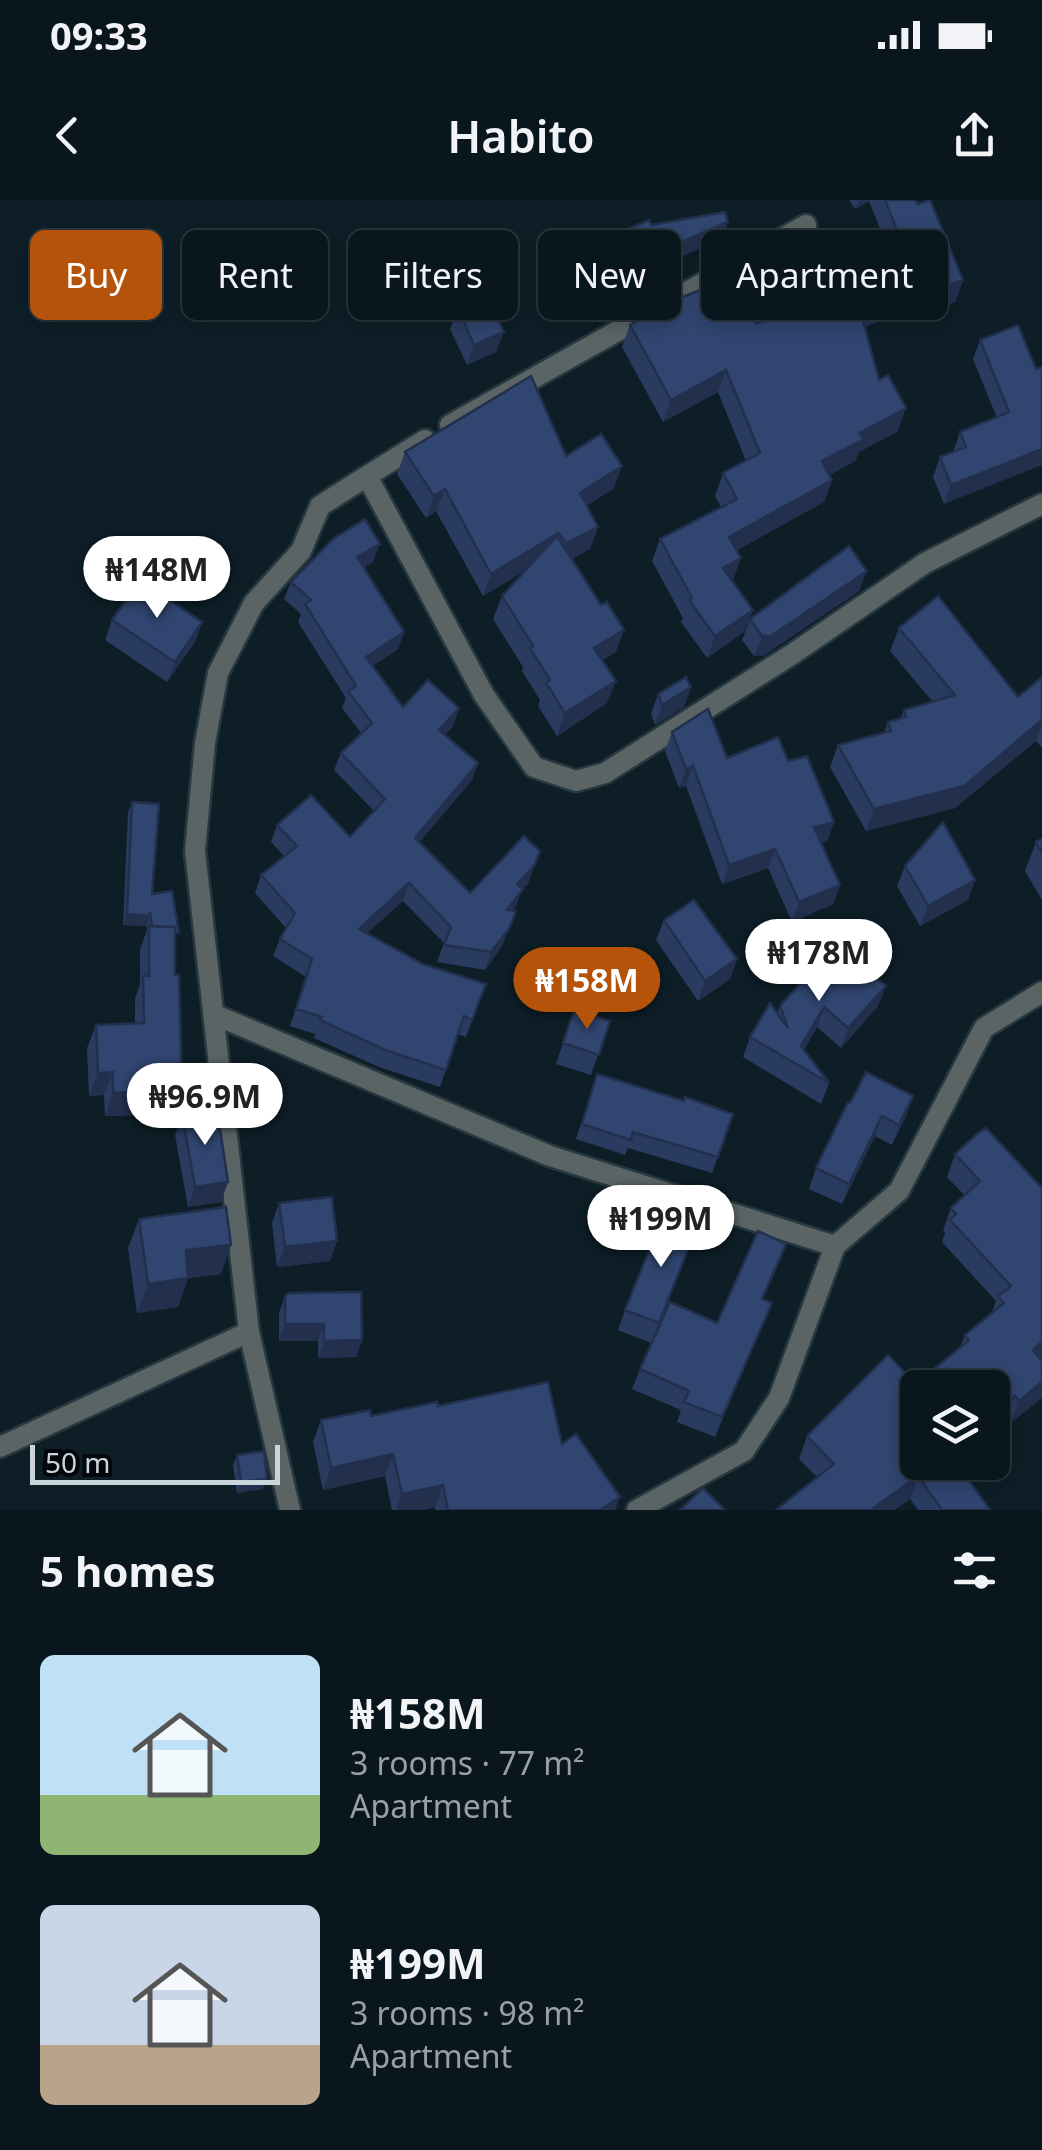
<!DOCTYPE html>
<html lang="en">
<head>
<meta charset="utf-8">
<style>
	body { margin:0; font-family:"Noto Sans",sans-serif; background:#18232a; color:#f1f3f6; height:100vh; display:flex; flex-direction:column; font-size:38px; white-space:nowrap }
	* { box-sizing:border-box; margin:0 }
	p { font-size:32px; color:#999fa4 }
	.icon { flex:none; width:55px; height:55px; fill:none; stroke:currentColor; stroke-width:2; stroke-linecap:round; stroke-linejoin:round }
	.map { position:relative; height:1310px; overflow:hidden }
	.panel { display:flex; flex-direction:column; background:#0a161d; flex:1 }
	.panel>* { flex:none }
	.top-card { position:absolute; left:30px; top:30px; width:982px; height:90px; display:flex; gap:20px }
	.buttons { position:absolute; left:900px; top:1170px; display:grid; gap:20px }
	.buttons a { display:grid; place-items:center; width:110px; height:110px; border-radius:15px; background:#0a161d; box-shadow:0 5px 15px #0003,0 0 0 2px #2a353b; font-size:50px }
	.scale { position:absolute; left:30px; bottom:25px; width:250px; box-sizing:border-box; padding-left:10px; border:5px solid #cad5db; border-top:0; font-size:28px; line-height:35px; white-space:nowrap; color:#cad5db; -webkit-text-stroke:8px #03070b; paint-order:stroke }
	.price { position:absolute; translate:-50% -85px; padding:0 22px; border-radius:35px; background:#fff; color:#222; font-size:32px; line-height:65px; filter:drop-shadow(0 2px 5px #0008) }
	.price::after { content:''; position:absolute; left:50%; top:60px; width:30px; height:22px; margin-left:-15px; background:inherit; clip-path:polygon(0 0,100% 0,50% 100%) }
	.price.current { background:#b45309; color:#fff }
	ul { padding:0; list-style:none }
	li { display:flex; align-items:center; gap:30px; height:250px; padding:0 40px }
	li span { display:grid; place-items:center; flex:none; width:280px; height:200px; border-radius:15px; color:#555 }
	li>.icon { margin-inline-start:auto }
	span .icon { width:120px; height:120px; fill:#fffc; stroke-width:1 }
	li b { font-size:42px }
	h2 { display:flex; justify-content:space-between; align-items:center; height:120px; padding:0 40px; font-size:42px }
	.tag { padding:0 35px; border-radius:15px; background:#0a161d; box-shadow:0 5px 15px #0003,0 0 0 2px #2a353b; font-size:35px; line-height:90px }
	.tag.current { background:#b45309; color:#fff }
	.status { display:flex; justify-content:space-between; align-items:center; height:70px; padding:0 50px; background:#0a161d; direction:ltr }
	.status svg { height:28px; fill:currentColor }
	header { display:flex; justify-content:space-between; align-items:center; height:130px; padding:0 40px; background:#0a161d; font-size:45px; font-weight:600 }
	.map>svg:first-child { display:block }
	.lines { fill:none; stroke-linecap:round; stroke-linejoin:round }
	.street-casing { stroke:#273840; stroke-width:25 }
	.street { stroke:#5a6464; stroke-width:20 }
	.wall { fill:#293b5f }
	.shaded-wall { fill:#22304e }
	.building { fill:#30456f; stroke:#22304e; stroke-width:2.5 }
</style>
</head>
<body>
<div class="status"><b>09:33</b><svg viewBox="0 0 49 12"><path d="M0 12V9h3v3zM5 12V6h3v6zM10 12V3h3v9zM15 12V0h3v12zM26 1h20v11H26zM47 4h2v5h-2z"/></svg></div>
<header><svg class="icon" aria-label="back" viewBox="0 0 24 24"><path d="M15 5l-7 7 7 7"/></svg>Habito<svg class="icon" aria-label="share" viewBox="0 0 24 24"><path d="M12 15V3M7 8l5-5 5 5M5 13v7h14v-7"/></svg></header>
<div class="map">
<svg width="1042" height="1310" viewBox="0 0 1042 1310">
	<rect width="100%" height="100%" fill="#0d1e27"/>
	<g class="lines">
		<g class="street-casing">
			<path id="street" d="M 450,225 L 806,25
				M 425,240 L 367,276 L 484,495 L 534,567 L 576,581 L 605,573 L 791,455 L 925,363 L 1042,304
				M 213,814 L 550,956 L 835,1046
				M 0,1247 L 249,1132
				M 290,1310 L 249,1132 L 195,651 L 205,543 L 218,473 L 254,403 L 301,351 L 320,306 L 367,276
				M 637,1310 L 744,1251 L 779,1198 L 835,1046 L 899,991 L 984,828 L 1042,792"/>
		</g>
		<use href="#street" class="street"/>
	</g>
	<path class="wall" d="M 849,0 L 915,0 L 963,80 L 955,102 L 915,118 L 911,108 L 865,127 L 879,180 L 898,231 L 859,252 L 855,261 L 830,275 L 832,280 L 824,302 L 737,350 L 732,381 L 753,410 L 744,432 L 707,458 L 681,422 L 683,418 L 652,361 L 660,339 L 721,307 L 715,296 L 723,273 L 746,261 L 718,192 L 663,222 L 622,147 L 630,125 L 756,123 L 802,111 L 795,86 L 803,64 L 848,66 L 889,51 L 869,1 L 855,9 Z
		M 728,22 L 721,39 L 623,82 L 618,94 L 563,120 L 549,89 L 555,72 L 564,68 L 562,65 L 569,47 L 651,25 Z
		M 458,109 L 496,152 L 467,165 L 450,129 Z
		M 980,140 L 1036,169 L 1042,167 L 944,304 L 933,277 L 940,257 L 953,252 L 960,232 L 997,218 L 973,159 Z
		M 405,252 L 566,256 L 614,288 L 586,306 L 598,327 L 590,349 L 571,359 L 616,452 L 602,460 L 607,503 L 557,536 L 538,506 L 540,500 L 522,471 L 523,467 L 493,419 L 502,396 L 526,370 L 483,396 L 436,311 L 426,318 L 397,274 Z
		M 373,362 L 364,367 L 404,432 L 398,449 L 372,466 L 403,507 L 459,508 L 453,526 L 445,535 L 478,563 L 472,580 L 419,642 L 470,693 L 528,684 L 522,689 L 516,706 L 513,711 L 502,746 L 485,770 L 437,762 L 444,743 L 403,701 L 367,733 L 423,764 L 486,784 L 466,837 L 458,834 L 440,887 L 379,867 L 314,838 L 315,834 L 290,826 L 306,777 L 273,756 L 280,739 L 286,728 L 255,693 L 261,675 L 284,656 L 271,642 L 277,625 L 350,637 L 374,611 L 334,570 L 341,553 L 361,533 L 342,508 L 346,498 L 298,422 L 301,414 L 284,399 L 291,382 Z
		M 859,391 L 763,456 L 754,456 L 742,440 L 750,419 Z
		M 112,420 L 202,422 L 195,442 L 167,482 L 105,440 Z
		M 899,428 L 1018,497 L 1042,477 L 1042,548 L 1036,541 L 955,608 L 866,631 L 830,567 L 838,545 L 884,533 L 888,522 L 900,519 L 904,510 L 933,502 L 890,451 Z
		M 691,487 L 684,507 L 655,525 L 651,514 L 658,494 Z
		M 672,532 L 727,558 L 788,561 L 834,622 L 827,641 L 821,643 L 840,685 L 833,704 L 792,722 L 768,668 L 722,684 L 686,586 L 679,588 L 665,551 Z
		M 132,602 L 152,694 L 175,743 L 173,914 L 105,916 L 104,895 L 89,896 L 87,848 L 96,825 L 135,824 L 135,799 L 140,784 L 140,749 L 147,730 L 146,724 L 146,726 L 123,725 L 128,612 Z
		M 1042,639 L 1042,700 L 1025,671 L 1036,642 Z
		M 905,666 L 975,680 L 968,700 L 920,726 L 897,686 Z
		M 664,720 L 737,759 L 730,779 L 698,801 L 656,740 Z
		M 863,757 L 861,764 L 878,806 L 841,848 L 817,827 L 804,850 L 829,883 L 821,904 L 743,857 L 750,837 L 777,813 L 780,806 Z
		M 574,810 L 610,821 L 591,875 L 556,864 Z
		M 597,874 L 733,914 L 712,973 L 628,948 L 625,955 L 576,939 Z
		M 913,896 L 906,916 L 892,945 L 875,936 L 842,1004 L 809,989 L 816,968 L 850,903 Z
		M 182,915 L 228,982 L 221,1002 L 188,1007 L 175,935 Z
		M 978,933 L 1040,1159 L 1011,1223 L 1006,1218 L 918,1262 L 959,1262 L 958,1265 L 990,1310 L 918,1310 L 910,1299 L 894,1310 L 776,1310 L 817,1277 L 799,1259 L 807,1236 L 916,1184 L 960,1147 L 965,1135 L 992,1113 L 996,1101 L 942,1042 L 945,1033 L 943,1030 L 951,1008 L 964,995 L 947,977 L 955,954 Z
		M 279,1003 L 337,1041 L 330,1061 L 277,1067 L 272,1023 Z
		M 139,1019 L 221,1074 L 188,1078 L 178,1107 L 137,1113 L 128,1048 Z
		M 786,1044 L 763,1099 L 772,1103 L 764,1123 L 715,1237 L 677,1222 L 681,1210 L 632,1189 L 640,1169 L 717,1123 Z
		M 689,1049 L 651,1143 L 618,1130 L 625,1110 Z
		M 285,1096 L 362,1140 L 356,1157 L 318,1158 L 318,1141 L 279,1141 L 279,1113 Z
		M 438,1206 L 562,1244 L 615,1310 L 435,1310 L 435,1307 L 422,1310 L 392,1310 L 385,1276 L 323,1290 L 313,1242 L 321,1220 L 371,1216 Z
		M 237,1255 L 263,1289 L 237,1293 L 233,1265 Z"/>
	<path class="shaded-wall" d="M 859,0 L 869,0 L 855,9 Z
		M 728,22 L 721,39 L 623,82 L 618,94 L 563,120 L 569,102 L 621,68 Z
		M 963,80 L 955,102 L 915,118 L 924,95 Z
		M 920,85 L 911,108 L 852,132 L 860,110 Z
		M 504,132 L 496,152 L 467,165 L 474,145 Z
		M 726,170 L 718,192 L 663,222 L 671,200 Z
		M 906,208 L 898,231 L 859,252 L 855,261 L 814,283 L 822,261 L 860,233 Z
		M 1042,249 L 1042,265 L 944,304 L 951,285 Z
		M 622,266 L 614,288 L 571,315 L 580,293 Z
		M 832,280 L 824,302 L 721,359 L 729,337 Z
		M 445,289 L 436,311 L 426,318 L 434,296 Z
		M 598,327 L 590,349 L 559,366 L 567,343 Z
		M 558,333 L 550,355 L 483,396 L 491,374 Z
		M 380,344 L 373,362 L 351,375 L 357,357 Z
		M 741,358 L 733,381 L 715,390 L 723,368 Z
		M 867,371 L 859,391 L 763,456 L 754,456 L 762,436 Z
		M 753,410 L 744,432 L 707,458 L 715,436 Z
		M 202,422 L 195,442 L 167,482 L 175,462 Z
		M 624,430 L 616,452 L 586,470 L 594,448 Z
		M 404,432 L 398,449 L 360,475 L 366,457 Z
		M 616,481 L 607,503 L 557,536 L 565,513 Z
		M 691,487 L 684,507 L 655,525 L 662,505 Z
		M 459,508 L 453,526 L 433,548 L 439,530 Z
		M 1042,520 L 1042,525 L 1036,541 L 955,608 L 866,631 L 874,609 Z
		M 478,563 L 472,580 L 409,655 L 415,638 Z
		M 693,566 L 686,586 L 679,588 L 686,569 Z
		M 834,622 L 827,641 L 807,647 L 814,627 Z
		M 775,649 L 768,668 L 722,684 L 729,665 Z
		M 540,651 L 528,684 L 522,689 L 516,706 L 500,727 L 517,684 Z
		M 975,680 L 968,700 L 920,726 L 928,706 Z
		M 409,683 L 403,701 L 353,746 L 359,729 Z
		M 840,685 L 833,704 L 792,722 L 799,702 Z
		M 516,711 L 502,746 L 485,770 L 491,752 Z
		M 127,714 L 150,716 L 146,726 L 123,725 Z
		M 737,759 L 730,779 L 698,801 L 705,781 Z
		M 886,786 L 878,806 L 841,848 L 848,828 Z
		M 824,807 L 817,827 L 794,866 L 801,846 Z
		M 113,872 L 104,895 L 89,896 L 98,873 Z
		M 182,890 L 173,914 L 105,916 L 113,893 Z
		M 913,896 L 906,916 L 892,945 L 899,925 Z
		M 882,916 L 875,936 L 842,1004 L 849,984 Z
		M 228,982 L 221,1002 L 188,1007 L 195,987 Z
		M 337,1041 L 330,1061 L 277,1067 L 285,1047 Z
		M 786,1044 L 779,1064 L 754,1119 L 762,1099 Z
		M 231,1045 L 221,1074 L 176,1079 L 186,1050 Z
		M 188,1078 L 178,1107 L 137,1113 L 148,1084 Z
		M 772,1103 L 764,1123 L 715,1237 L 722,1217 Z
		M 285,1124 L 324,1124 L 318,1141 L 279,1141 Z
		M 362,1140 L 356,1157 L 318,1158 L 324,1141 Z
		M 1042,1142 L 1042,1158 L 1024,1173 L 1033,1150 Z
		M 1042,1182 L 1042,1198 L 1011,1223 L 1019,1201 Z
		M 1015,1196 L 1006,1218 L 992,1230 L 992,1214 Z
		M 393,1254 L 385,1276 L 323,1290 L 331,1268 Z
		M 918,1276 L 910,1299 L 894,1310 L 871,1310 Z
		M 267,1279 L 263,1289 L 237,1293 L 241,1282 Z
		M 443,1285 L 435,1307 L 422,1310 L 396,1310 L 402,1294 Z
		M 620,1297 L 615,1310 L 600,1310 Z"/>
	<path class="building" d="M 885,0 L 915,0 L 918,4 L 930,0 L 963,80 L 924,95 L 920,85 L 860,110 L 879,180 L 888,175 L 906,208 L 860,233 L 864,239 L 822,261 L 832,280 L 729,337 L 741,358 L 723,368 L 753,410 L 715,436 L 689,400 L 692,398 L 660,339 L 737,299 L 723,273 L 760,253 L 726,170 L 671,200 L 630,125 L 680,98 L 736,76 L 756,123 L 815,107 L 803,64 L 845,52 L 848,66 L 903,45 Z
		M 725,12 L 728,22 L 621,68 L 625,77 L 569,102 L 555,72 L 576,62 L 569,47 L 604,31 L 607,38 L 649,20 L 651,25 Z
		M 487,96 L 504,132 L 474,145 L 458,109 Z
		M 1018,125 L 1036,169 L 1042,167 L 1042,249 L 951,285 L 940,257 L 966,247 L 960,232 L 1009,212 L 980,140 Z
		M 531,176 L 566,256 L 601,234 L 622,266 L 580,293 L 598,327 L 567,343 L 558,333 L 491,374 L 445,289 L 434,296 L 405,252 Z
		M 365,319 L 380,344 L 357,357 L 404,432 L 366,457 L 403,507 L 428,480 L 459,508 L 439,530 L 478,563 L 415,638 L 470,693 L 524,636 L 540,651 L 534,666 L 517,684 L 523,689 L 507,710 L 516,711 L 509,729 L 491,752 L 444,745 L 451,727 L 409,683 L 359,729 L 423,764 L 486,784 L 472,820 L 464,816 L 446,870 L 385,850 L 320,820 L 322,817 L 296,809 L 312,759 L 280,739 L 295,713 L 261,675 L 297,646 L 277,625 L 311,595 L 350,637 L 385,599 L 341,553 L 372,523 L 348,491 L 356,486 L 305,404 L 311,400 L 291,382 L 333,339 Z
		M 557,336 L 601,405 L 607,402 L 624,430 L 594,448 L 616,481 L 565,513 L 546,483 L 550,480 L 530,448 L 533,446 L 502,396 Z
		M 849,346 L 867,371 L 771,436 L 762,436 L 750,419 Z
		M 140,380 L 202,422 L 175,462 L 112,420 Z
		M 938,396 L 1018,497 L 1042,477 L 1042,520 L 964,586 L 874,609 L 838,545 L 891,531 L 888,522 L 906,517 L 904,510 L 955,495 L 899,428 Z
		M 686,477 L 691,487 L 662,505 L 658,494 Z
		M 708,509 L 727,558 L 778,537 L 788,561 L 807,556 L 834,622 L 814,627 L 840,685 L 799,702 L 775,649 L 729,665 L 693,566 L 686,569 L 672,532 Z
		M 132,602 L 159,604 L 152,694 L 172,691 L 179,733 L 175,733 L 175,727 L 152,726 L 150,712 L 150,716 L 127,714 Z
		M 943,622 L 975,680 L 928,706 L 905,666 Z
		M 1042,639 L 1042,653 L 1036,642 Z
		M 694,700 L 737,759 L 705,781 L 664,720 Z
		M 149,726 L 175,727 L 175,775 L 179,775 L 182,890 L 113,893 L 113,872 L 98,873 L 96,825 L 144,823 L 143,776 L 149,776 Z
		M 841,737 L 863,757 L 859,763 L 886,786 L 848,828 L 824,807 L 801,846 L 829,883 L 750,837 L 770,803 L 788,828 L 780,806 Z
		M 574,810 L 610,821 L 599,855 L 563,843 Z
		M 866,872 L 913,896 L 899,925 L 882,916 L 849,984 L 816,968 L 848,902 L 850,903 Z
		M 597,874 L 684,901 L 685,897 L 733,914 L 718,957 L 633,932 L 631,940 L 582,924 Z
		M 217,909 L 228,982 L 195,987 L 182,915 Z
		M 986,928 L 1042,988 L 1042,1142 L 1033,1150 L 1042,1161 L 1042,1182 L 1019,1201 L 1015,1196 L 992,1214 L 992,1188 L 918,1188 L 918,1262 L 956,1262 L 990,1310 L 942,1310 L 918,1276 L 871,1310 L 776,1310 L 834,1264 L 807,1236 L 888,1155 L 916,1184 L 969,1140 L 965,1135 L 1004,1103 L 998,1096 L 1011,1086 L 950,1020 L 956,1014 L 951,1008 L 980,981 L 955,954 L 978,933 Z
		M 332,997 L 337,1041 L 285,1047 L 279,1003 Z
		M 226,1007 L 231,1045 L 186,1050 L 188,1078 L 148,1084 L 139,1019 Z
		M 663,1016 L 696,1029 L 659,1123 L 625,1110 Z
		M 758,1031 L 786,1044 L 762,1099 L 772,1103 L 722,1217 L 684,1202 L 689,1191 L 640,1169 L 670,1102 L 717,1123 Z
		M 361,1092 L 362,1140 L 324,1141 L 324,1124 L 285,1124 L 285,1096 L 289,1093 Z
		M 548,1182 L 562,1244 L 576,1234 L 620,1297 L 600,1310 L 448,1310 L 443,1285 L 402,1294 L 393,1254 L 331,1268 L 321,1220 L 370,1210 L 371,1216 L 437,1202 L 438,1206 Z
		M 264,1251 L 267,1279 L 241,1282 L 237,1255 Z
		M 703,1288 L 725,1310 L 680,1310 Z"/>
</svg>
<div class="buttons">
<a><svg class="icon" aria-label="layers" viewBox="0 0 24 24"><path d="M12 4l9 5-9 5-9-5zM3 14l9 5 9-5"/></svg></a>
</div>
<div class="scale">50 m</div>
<b class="price" style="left:157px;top:421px">₦148M</b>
<b class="price" style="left:819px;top:804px">₦178M</b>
<b class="price current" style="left:587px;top:832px">₦158M</b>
<b class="price" style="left:205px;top:948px">₦96.9M</b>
<b class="price" style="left:661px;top:1070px">₦199M</b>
<div class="top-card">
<a class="tag current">Buy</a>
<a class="tag">Rent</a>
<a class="tag">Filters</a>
<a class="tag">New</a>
<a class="tag">Apartment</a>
</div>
</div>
<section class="panel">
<h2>5 homes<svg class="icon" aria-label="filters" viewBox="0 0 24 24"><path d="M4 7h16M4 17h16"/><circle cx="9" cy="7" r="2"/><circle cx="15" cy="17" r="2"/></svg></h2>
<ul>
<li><span style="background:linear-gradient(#bfe0f5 70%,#8fb573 0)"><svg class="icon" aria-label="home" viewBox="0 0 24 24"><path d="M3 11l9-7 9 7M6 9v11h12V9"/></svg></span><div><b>₦158M</b><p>3 rooms · 77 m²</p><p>Apartment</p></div></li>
<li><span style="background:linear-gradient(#c9d6e8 70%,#b9a48a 0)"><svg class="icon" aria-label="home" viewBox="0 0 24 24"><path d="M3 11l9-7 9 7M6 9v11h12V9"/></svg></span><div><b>₦199M</b><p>3 rooms · 98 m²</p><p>Apartment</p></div></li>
</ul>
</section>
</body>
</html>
